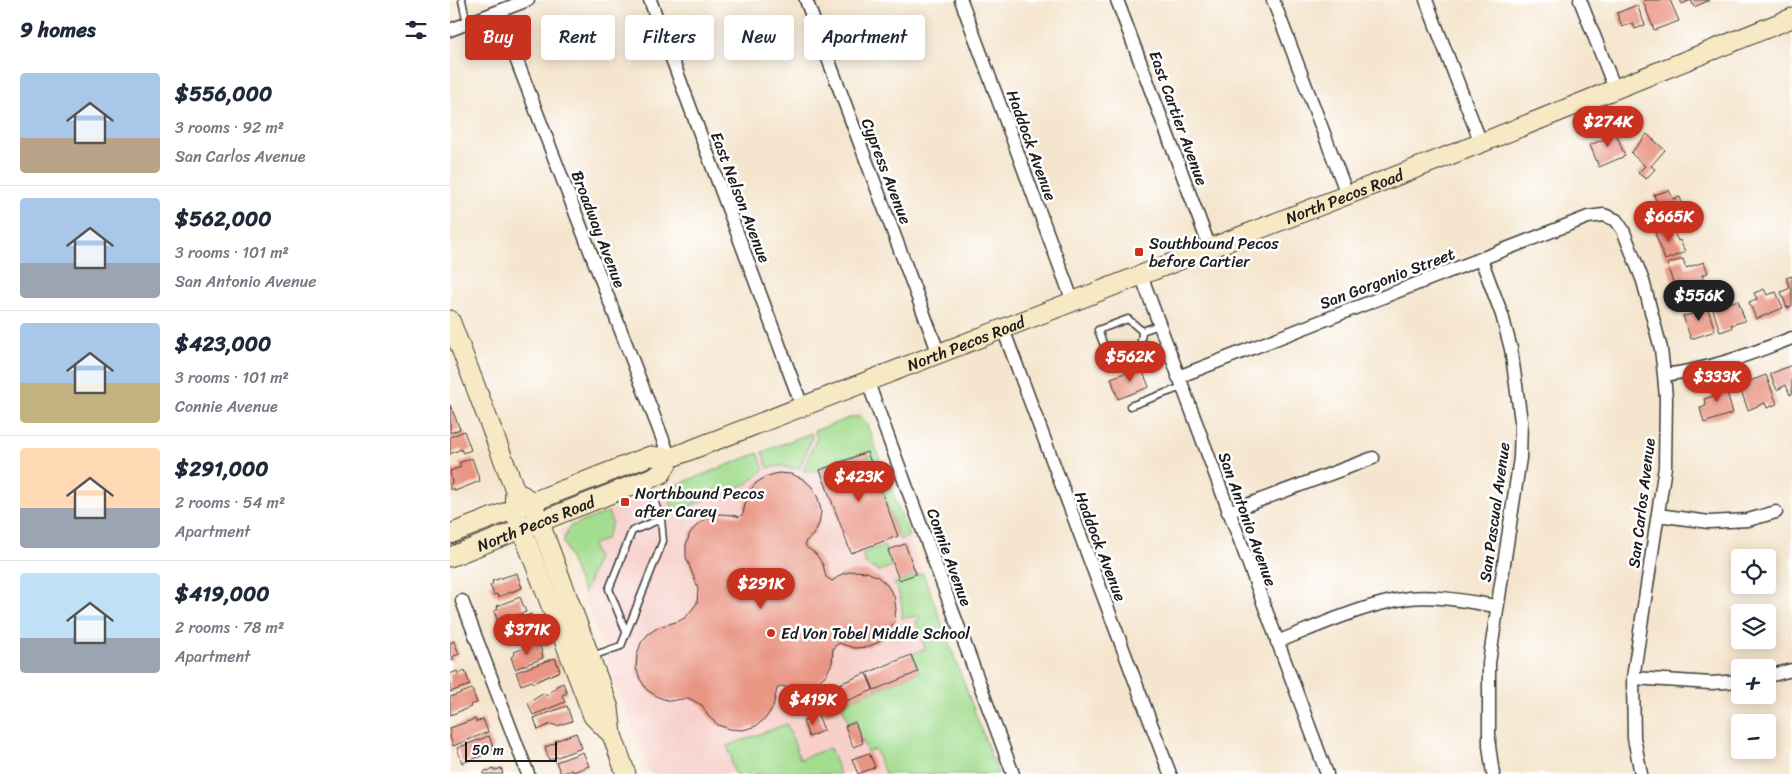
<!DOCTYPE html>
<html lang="en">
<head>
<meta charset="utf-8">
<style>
	body { margin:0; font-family:Sriracha,sans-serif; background:#f2f2f3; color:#1f2937; height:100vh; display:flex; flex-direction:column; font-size:19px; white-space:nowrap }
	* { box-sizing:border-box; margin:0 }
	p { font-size:16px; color:#747a83 }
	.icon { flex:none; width:28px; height:28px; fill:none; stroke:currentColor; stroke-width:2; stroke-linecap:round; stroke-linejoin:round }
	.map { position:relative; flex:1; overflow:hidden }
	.drawer { display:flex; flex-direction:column; background:#fff; width:450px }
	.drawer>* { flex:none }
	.top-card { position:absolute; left:15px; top:15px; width:475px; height:45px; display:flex; gap:10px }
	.fabs { position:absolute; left:1281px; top:549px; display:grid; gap:10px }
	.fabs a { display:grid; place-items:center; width:45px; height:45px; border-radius:5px; background:#fff; box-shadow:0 2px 12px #0003; font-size:25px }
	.scale { position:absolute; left:15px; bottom:12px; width:92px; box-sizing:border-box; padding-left:5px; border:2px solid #1c1c1c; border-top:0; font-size:14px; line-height:18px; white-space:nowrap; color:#1c1c1c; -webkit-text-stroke:4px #fff; paint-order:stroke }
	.price { position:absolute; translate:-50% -42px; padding:0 11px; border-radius:18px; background:#c8321e; color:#fff; font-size:16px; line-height:32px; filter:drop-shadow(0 1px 2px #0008) }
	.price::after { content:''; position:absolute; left:50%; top:30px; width:15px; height:11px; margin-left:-8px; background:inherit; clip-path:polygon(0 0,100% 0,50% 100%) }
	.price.on { background:#222; color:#fff }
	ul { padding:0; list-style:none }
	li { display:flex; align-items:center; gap:15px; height:125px; padding:0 20px }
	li+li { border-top:1px solid #e0e1e3 }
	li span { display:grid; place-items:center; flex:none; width:140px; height:100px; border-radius:5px; color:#555 }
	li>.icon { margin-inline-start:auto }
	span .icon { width:60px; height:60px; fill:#fffc; stroke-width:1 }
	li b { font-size:21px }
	h2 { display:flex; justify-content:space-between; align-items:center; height:60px; padding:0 20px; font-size:21px }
	.chip { padding:0 18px; border-radius:5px; background:#fff; box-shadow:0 2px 12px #0003; font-size:18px; line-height:45px }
	.chip.on { background:#c8321e; color:#fff }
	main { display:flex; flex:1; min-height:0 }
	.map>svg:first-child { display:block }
	.built { fill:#f7d0ca }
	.green { fill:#a2dc8e; stroke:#5f7c55 }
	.building { fill:#e99583 }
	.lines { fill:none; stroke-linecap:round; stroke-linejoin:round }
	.service-casing { stroke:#3d3a37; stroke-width:9 }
	.minor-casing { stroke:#3d3a37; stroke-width:15 }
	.secondary-casing { stroke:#3d3a37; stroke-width:21 }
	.service { stroke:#fff; stroke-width:6 }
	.minor { stroke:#fff; stroke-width:12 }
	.secondary { stroke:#f6e9c3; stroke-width:19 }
	.poi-dot { fill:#c8321e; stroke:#fff; stroke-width:2 }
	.labels { text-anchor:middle; stroke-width:5; stroke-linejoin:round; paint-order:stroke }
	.street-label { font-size:16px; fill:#1c1c1c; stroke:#fff }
	.poi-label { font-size:16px; fill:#1c1c1c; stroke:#fff; text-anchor:start }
</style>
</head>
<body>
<main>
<section class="drawer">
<h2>9 homes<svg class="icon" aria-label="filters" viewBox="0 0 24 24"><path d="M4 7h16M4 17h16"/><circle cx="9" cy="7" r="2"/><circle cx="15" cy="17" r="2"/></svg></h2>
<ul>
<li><span style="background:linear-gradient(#a9c7e8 65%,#b9a48a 0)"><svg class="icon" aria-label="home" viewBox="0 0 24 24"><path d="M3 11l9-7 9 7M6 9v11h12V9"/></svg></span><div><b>$556,000</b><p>3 rooms · 92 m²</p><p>San Carlos Avenue</p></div></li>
<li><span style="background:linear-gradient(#a9c7e8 65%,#9aa5b1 0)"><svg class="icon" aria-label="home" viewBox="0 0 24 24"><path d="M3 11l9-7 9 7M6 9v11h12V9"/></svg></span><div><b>$562,000</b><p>3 rooms · 101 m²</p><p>San Antonio Avenue</p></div></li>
<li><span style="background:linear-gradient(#a9c7e8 60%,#c2b280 0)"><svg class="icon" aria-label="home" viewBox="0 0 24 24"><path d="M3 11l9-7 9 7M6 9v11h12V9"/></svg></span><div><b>$423,000</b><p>3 rooms · 101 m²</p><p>Connie Avenue</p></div></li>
<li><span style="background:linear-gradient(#ffd9b3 60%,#9aa5b1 0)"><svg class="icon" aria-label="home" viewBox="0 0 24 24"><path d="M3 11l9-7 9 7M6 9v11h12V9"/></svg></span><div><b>$291,000</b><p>2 rooms · 54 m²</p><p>Apartment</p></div></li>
<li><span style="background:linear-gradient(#bfe0f5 65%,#9aa5b1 0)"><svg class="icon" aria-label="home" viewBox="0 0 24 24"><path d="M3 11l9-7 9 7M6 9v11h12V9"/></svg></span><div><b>$419,000</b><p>2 rooms · 78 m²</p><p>Apartment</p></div></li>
</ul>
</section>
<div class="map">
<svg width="1342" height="774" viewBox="0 0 1342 774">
	<rect width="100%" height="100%" fill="#fff"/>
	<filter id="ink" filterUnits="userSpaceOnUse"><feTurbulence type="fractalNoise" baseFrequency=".02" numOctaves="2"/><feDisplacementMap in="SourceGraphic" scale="10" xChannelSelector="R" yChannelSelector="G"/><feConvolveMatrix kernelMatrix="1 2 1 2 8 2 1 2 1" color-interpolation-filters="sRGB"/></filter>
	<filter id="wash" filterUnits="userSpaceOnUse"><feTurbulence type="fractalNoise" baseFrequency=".0096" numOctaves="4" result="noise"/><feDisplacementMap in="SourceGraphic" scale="20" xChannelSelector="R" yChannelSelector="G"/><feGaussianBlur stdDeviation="1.12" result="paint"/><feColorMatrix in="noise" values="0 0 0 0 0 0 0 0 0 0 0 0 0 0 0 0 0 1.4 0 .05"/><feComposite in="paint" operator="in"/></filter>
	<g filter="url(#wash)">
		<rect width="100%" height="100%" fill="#f5e5ce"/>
		<path class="built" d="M 412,412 L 547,774 L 200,774 L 109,530 Z"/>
		<path class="green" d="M 402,417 L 409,417 L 416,422 L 459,536 L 450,540 L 417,451 L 360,473 L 353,470 L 367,438 L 364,431 Z
			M 361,433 L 362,438 L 349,469 L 329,466 L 318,468 L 312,452 Z
			M 308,453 L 314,470 L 297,484 L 224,512 L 216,489 Z
			M 158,512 L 162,523 L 156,539 L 142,545 L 147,559 L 134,594 L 113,541 L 120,526 Z
			M 434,545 L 442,566 L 430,571 L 417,566 L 412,553 Z
			M 473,573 L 548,774 L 435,774 L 425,749 L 417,752 L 405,722 L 399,724 L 391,704 L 469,672 L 462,654 L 475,649 L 466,621 L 470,619 L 469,616 L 452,618 C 453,604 450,595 444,583 Z
			M 337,724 L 350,759 L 380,748 L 390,774 L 285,774 L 281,763 L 282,759 L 277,746 Z"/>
		<g id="blocks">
			<path class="building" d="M 1196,0 L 1220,0 L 1229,21 L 1204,30 L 1193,1 Z
				M 1230,0 L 1260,0 L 1244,7 L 1241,0 L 1232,4 Z
				M 1187,5 L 1195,25 L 1185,29 L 1183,23 L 1172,27 L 1167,13 Z
				M 1163,126 L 1175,156 L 1149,167 L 1140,145 L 1157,138 L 1154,130 Z
				M 1197,134 L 1215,150 L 1201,166 L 1205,169 L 1196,179 L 1188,173 L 1195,166 L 1181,153 Z
				M 1219,190 L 1223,199 L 1230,197 L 1235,212 L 1201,223 L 1199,215 L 1209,211 L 1204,195 Z
				M 1221,226 L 1228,241 L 1230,240 L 1235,252 L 1215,260 L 1205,233 Z
				M 1233,259 L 1236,268 L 1254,262 L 1258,273 L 1252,275 L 1256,285 L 1246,289 L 1245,285 L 1226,292 L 1217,264 Z
				M 1342,276 L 1342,306 L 1337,308 L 1331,292 L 1340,288 L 1336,278 Z
				M 1314,289 L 1317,295 L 1326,292 L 1333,308 L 1306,319 L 1299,302 L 1307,299 L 1304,293 Z
				M 1288,300 L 1295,321 L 1281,325 L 1282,328 L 1270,332 L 1263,309 Z
				M 1256,303 L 1265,331 L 1241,339 L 1233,316 L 1242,314 L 1240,308 Z
				M 1342,365 L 1342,394 L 1340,395 L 1336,385 L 1327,390 L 1320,374 Z
				M 691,367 L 699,387 L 668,399 L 661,378 Z
				M 1316,375 L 1327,404 L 1317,408 L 1315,403 L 1298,410 L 1289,385 Z
				M 1273,378 L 1283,413 L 1254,423 L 1250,408 L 1256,406 L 1254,399 L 1267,395 L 1263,381 Z
				M 0,405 L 10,429 L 0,433 Z
				M 14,431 L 21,450 L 13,453 L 11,449 L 0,454 L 0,437 Z
				M 417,452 L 448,536 L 401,553 L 370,470 Z
				M 22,458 L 30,481 L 5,491 L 4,488 L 0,490 L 0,484 L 2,483 L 0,471 L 11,467 L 9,463 Z
				M 329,473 L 341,474 L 353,479 L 362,487 L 368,498 L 371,511 L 369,524 L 363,535 L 355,542 L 356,547 L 366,554 L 373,565 L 376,577 L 382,581 L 392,574 L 404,571 L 417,572 L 428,577 L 437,585 L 444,596 L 446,609 L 444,622 L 438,633 L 429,642 L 417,647 L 404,648 L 389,643 L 383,648 L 382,663 L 376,675 L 366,683 L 354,688 L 341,689 L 332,686 L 327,689 L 323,707 L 316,718 L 306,726 L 293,730 L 280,729 L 268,725 L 258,716 L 252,705 L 238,698 L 220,701 L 208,697 L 197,690 L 190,679 L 186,668 L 187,655 L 191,643 L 198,634 L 209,627 L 229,621 L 236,617 L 247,603 L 248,588 L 236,557 L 236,545 L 240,533 L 248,524 L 259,517 L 270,514 L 283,515 L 289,517 L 293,514 L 295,504 L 299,492 L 306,483 L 317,476 Z
				M 455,544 L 466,574 L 449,580 L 438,550 Z
				M 67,573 L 72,588 L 48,597 L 47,594 L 44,595 L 40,585 L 43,584 L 42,581 Z
				M 70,597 L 76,612 L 48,622 L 44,611 L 48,609 L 47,606 Z
				M 81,614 L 84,623 L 79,624 L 82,631 L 54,639 L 50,627 Z
				M 4,641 L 9,654 L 2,657 L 4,659 L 0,661 L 0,643 Z
				M 88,643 L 91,649 L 93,658 L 65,669 L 61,657 L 65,655 L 64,652 Z
				M 461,655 L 468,672 L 424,690 L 417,673 Z
				M 105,658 L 110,671 L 83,683 L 82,681 L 71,685 L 66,672 Z
				M 7,671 L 8,674 L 15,671 L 20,685 L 0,692 L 0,674 Z
				M 416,673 L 423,690 L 394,702 L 387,685 Z
				M 113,683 L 117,693 L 112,695 L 115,702 L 83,715 L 78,703 L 94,693 L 97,696 L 99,695 L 101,691 L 106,689 L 106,686 Z
				M 22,689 L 27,703 L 20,705 L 21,707 L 0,715 L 0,697 Z
				M 377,691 L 385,712 L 375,716 L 367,695 Z
				M 117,706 L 122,721 L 107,726 L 101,724 L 88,730 L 84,718 Z
				M 368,715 L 374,730 L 359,737 L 353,721 Z
				M 25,719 L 26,722 L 33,719 L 38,732 L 3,746 L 0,737 L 0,728 Z
				M 405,722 L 413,743 L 403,747 L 395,726 Z
				M 126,733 L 132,748 L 99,760 L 95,747 L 106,743 L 105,741 Z
				M 39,736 L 44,749 L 33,753 L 34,755 L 12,763 L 7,748 Z
				M 133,752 L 139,766 L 123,772 L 122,770 L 111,774 L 106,762 Z
				M 419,753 L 425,767 L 408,774 L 402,759 Z
				M 51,768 L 53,774 L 33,774 L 36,770 L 38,771 L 44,769 L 44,771 Z"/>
		</g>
	</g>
	<g filter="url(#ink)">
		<use href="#blocks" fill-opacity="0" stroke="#3d3a37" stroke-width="1"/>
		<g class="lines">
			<g class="service-casing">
				<path id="service" d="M 12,0 L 17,24
					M 678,319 L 692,331 L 690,350 L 661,364 L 648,330 Z
					M 692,331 L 709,325
					M 680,406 L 732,387
					M 176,632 L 159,589 L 182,531 L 211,519
					M 142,656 L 171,646 L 213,541 L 211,519 L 196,480"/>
			</g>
			<g class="minor-casing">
				<path id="minor" d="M 200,0 L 352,406
					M 356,0 L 489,354
					M 511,0 L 623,302
					M 667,0 L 760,248
					M 823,0 L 897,194
					M 976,0 L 1031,143
					M 1130,0 L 1165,89
					M 48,12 L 220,458
					M 0,30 L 78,0
					M 1031,259 L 1052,315 L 1061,349 L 1071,421 L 1070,458 L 1039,663 L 1039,746 L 1043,774
					M 691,275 L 877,774
					M 553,329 L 720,774
					M 1214,375 C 1261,369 1298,355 1342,338
					M 728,377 L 1138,217 L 1154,215 L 1166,220 L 1173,230 L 1193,281 L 1211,349 L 1214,375 L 1216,398 L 1215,467 L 1183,678 L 1184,738 L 1191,774
					M 417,380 L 563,774
					M 778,512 L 923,458
					M 1208,515 L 1259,522 L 1298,520 L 1326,512
					M 12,601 L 78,774
					M 827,642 C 868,626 915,604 959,598 C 988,595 1019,602 1047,606
					M 1318,676 L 1342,670
					M 1183,678 L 1261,683 L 1290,681"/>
			</g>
			<g class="secondary-casing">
				<g id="secondary">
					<path d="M 0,320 L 65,490 L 64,509 L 143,716 L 162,735"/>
					<path d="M 72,495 L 82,502 L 159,708 L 162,735 L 176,774"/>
					<path id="s1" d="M 0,534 L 200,456 L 220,458 L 1031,143 L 1342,18"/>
					<path id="s2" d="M 0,557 L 211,474 L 220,458"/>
				</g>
			</g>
			<use href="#service" class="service"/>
			<use href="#minor" class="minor"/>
			<use href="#secondary" class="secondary"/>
		</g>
	</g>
	<g class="poi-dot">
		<rect x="684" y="247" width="10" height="10" rx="2.5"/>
		<rect x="170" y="497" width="10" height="10" rx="2.5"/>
		<circle cx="321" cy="633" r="5"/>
	</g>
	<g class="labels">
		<g class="street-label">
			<text transform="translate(729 118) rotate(70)" y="6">East Cartier Avenue</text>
			<text transform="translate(582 145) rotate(70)" y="6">Haddock Avenue</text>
			<text transform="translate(437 171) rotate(69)" y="6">Cypress Avenue</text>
			<text dy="6" stroke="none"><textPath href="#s1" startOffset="958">North Pecos Road</textPath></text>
			<text transform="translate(291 197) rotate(69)" y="6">East Nelson Avenue</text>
			<text transform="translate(149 229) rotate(69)" y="6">Broadway Avenue</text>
			<text transform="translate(937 278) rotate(-21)" y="6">San Gorgonio Street</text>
			<text dy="6" stroke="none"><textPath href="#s1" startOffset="552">North Pecos Road</textPath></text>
			<text transform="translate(1191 503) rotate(-83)" y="6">San Carlos Avenue</text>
			<text transform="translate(1044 512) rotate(-82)" y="6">San Pascual Avenue</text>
			<text transform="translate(798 519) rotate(70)" y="6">San Antonio Avenue</text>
			<text dy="6" stroke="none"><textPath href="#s2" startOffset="92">North Pecos Road</textPath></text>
			<text transform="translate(651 546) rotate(69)" y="6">Haddock Avenue</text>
			<text transform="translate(500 557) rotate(70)" y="6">Connie Avenue</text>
		</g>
		<g class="poi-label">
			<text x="699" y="249">Southbound Pecos<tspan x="699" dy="18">before Cartier</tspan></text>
			<text x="185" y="499">Northbound Pecos<tspan x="185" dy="18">after Carey</tspan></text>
			<text x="331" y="639">Ed Von Tobel Middle School</text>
		</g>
	</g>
</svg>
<div class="fabs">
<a><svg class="icon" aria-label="locate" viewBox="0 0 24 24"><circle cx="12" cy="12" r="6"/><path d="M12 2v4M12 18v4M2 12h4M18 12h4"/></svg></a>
<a><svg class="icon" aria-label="layers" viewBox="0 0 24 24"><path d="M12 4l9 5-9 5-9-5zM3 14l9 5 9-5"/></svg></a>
<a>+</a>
<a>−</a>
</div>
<div class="scale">50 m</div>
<b class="price" style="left:1158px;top:148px">$274K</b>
<b class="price" style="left:1219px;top:243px">$665K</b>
<b class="price on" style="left:1249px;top:322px">$556K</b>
<b class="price" style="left:680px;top:383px">$562K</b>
<b class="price" style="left:1267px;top:403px">$333K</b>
<b class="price" style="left:409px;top:503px">$423K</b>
<b class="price" style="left:311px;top:610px">$291K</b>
<b class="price" style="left:77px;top:656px">$371K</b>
<b class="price" style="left:363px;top:726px">$419K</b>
<div class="top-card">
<a class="chip on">Buy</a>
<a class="chip">Rent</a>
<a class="chip">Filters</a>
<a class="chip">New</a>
<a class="chip">Apartment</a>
</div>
</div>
</main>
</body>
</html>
